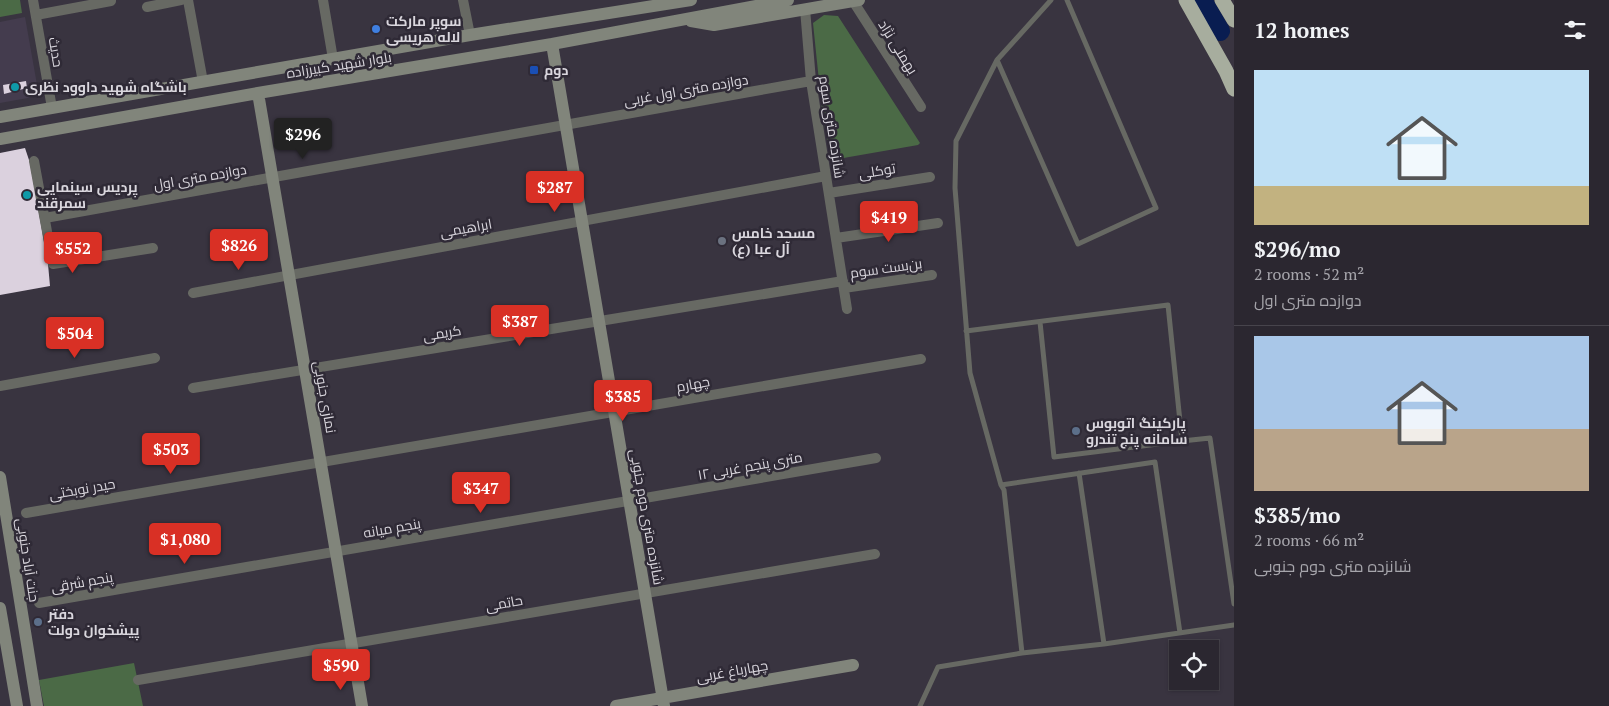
<!DOCTYPE html>
<html lang="en">
<head>
<meta charset="utf-8">
<style>
	body { margin:0; font-family:"PT Serif",Cairo,serif; background:#37333c; color:#f1f3f6; height:100vh; display:flex; flex-direction:column; font-size:19px; white-space:nowrap }
	* { box-sizing:border-box; margin:0 }
	p { font-size:16px; color:#a6a5ab }
	.icon { flex:none; width:28px; height:28px; fill:none; stroke:currentColor; stroke-width:2; stroke-linecap:round; stroke-linejoin:round }
	.map { position:relative; flex:1; overflow:hidden }
	.drawer { display:flex; flex-direction:column; background:#2b2730; width:375px }
	.drawer>* { flex:none }
	.buttons { position:absolute; left:1169px; top:640px; display:grid; gap:10px }
	.buttons a { display:grid; place-items:center; width:50px; height:50px; border-radius:0px; background:#2b2730; box-shadow:0 1px 4px #0004,0 0 0 1px #47444c; font-size:25px }
	.price { position:absolute; translate:-50% -42px; padding:0 11px; border-radius:5px; background:#d93025; color:#fff; font-size:16px; line-height:32px; filter:drop-shadow(0 1px 2px #0008) }
	.price::after { content:''; position:absolute; left:50%; top:30px; width:15px; height:11px; margin-left:-8px; background:inherit; clip-path:polygon(0 0,100% 0,50% 100%) }
	.price.active { background:#222; color:#fff }
	ul { padding:0; list-style:none }
	li { display:grid; align-content:center; gap:10px; height:265px; padding:0 20px }
	li+li { border-top:1px solid #47444c }
	li span { display:grid; place-items:center; height:155px; border-radius:0px; color:#555 }
	li>.icon { margin-inline-start:auto }
	span .icon { width:90px; height:90px; fill:#fffc; stroke-width:1 }
	li b { font-size:21px }
	h2 { display:flex; justify-content:space-between; align-items:center; height:60px; padding:0 20px; font-size:21px }
	main { display:flex; flex:1; min-height:0 }
	.map>svg:first-child { display:block }
	.built { fill:#443c4e }
	.green { fill:#4b6a46 }
	.lines { fill:none; stroke-linecap:round; stroke-linejoin:round }
	.river { stroke:#091d51; stroke-width:20 }
	.building { fill:#dbd1de }
	.lane { stroke:#676963; stroke-width:5 }
	.street { stroke:#676963; stroke-width:10 }
	.secondary { stroke:#81857b; stroke-width:12 }
	.highway { stroke:#a7ad9e; stroke-width:15 }
	.shop-dot { fill:#3f7fe0; stroke:#2f2a36; stroke-width:2 }
	.transit-dot { fill:#1a4fb4; stroke:#2f2a36; stroke-width:2 }
	.culture-dot { fill:#0f9aa8; stroke:#2f2a36; stroke-width:2 }
	.worship-dot { fill:#6b7280; stroke:#2f2a36; stroke-width:2 }
	.service-dot { fill:#5c6f8a; stroke:#2f2a36; stroke-width:2 }
	.labels { text-anchor:middle; stroke-width:5; stroke-linejoin:round; paint-order:stroke }
	.poi-label { font-size:14px; font-weight:bold; fill:#dad7de; stroke:#2f2a36; text-anchor:start }
	.street-label { font-size:14px; fill:#dad7de; stroke:#2f2a36 }
</style>
</head>
<body>
<main>
<div class="map">
<svg width="1234" height="706" viewBox="0 0 1234 706">
	<rect width="100%" height="100%" fill="#393440"/>
	<path class="built" d="M 25,17 L 39,96 L 0,103 L 0,22 Z"/>
	<path class="green" d="M 0,0 L 20,0 L 22,13 L 0,17 Z
		M 824,15 L 838,16 L 920,143 L 918,145 L 832,160 L 823,120 L 813,23 Z
		M 134,663 L 143,706 L 44,706 L 39,680 Z"/>
	<g class="lines">
		<path class="river" d="M 1202,0 L 1220,31"/>
	</g>
	<path class="building" d="M 26,81 L 27,88 L 4,94 L 3,85 Z
		M 25,148 L 30,163 L 48,264 L 50,286 L 0,295 L 0,153 Z"/>
	<g class="lines">
		<path class="lane" d="M 1051,0 L 997,60 L 1078,244 L 1156,208 L 1067,0
			M 966,331 L 1168,305 L 1182,441 L 1054,457 L 1040,322
			M 1182,441 L 1210,438 L 1234,604
			M 1079,473 L 1104,644
			M 1001,485 L 1155,462 L 1180,633
			M 1022,653 L 1104,644 L 1234,625
			M 920,706 L 938,667 L 1022,653 L 1004,490 L 1001,485 L 970,373 L 955,188 L 956,141 L 997,60"/>
		<path class="street" d="M 33,0 L 52,108
			M 188,0 L 203,82
			M 323,0 L 333,59
			M 463,0 L 470,35
			M 853,1 L 921,107
			M 147,7 L 181,0
			M 805,9 L 811,81 L 847,309
			M 36,15 L 111,1
			M 34,161 L 53,264 L 153,248
			M 829,193 L 930,177
			M 45,218 L 811,81
			M 836,238 L 938,223
			M 844,288 L 932,275
			M 193,293 L 826,176
			M 0,386 L 155,358
			M 193,388 L 843,281
			M 26,513 L 921,359
			M 39,603 L 876,458
			M 138,680 L 875,554"/>
		<path class="secondary" d="M 691,21 L 714,25 L 859,0
			M 552,44 L 664,706
			M 258,93 L 362,706
			M 0,117 L 470,35 L 691,0
			M 0,139 L 258,93 L 552,44 L 788,0
			M 0,477 L 37,706
			M 0,608 L 17,706
			M 616,706 L 853,665"/>
		<path class="highway" d="M 1186,0 L 1226,71 L 1234,89
			M 1222,0 L 1234,20"/>
	</g>
	<circle class="shop-dot" cx="376" cy="29" r="5"/>
	<rect class="transit-dot" x="529" y="65" width="10" height="10" rx="2.5"/>
	<g class="culture-dot">
		<circle cx="15" cy="87" r="5"/>
		<circle cx="27" cy="195" r="5"/>
	</g>
	<circle class="worship-dot" cx="722" cy="241" r="5"/>
	<g class="service-dot">
		<circle cx="1076" cy="431" r="5"/>
		<circle cx="38" cy="622" r="5"/>
	</g>
	<g class="labels">
		<g class="poi-label">
			<text x="386" y="26">سوپر مارکت<tspan x="386" dy="16">لاله هریسی</tspan></text>
			<text x="544" y="75">دوم</text>
			<text x="25" y="92">باشگاه شهید داوود نظری</text>
			<text x="37" y="192">پردیس سینمایی<tspan x="37" dy="16">سمرقند</tspan></text>
			<text x="732" y="238">مسجد خامس<tspan x="732" dy="16">آل عبا (ع)</tspan></text>
			<text x="1086" y="428">پارکینگ اتوبوس<tspan x="1086" dy="16">سامانه پنج تندرو</tspan></text>
			<text x="48" y="619">دفتر<tspan x="48" dy="16">پیشخوان دولت</tspan></text>
		</g>
		<g class="street-label">
			<text transform="translate(898 47) rotate(58)" y="5">بهمنی نژاد</text>
			<text transform="translate(56 52) rotate(80)" y="5">حدیث</text>
			<text transform="translate(339 65) rotate(-9)" y="5">بلوار شهید کبیرزاده</text>
			<text transform="translate(686 90) rotate(-10)" y="5">دوازده متری اول غربی</text>
			<text transform="translate(832 127) rotate(81)" y="5">شانزده متری سوم</text>
			<text transform="translate(877 171) rotate(-9)" y="5">توکلی</text>
			<text transform="translate(200 177) rotate(-10)" y="5">دوازده متری اول</text>
			<text transform="translate(466 228) rotate(-10)" y="5">ابراهیمی</text>
			<text transform="translate(886 268) rotate(-8)" y="5">بن‌بست سوم</text>
			<text transform="translate(442 333) rotate(-9)" y="5">کریمی</text>
			<text transform="translate(693 384) rotate(-10)" y="5">چهارم</text>
			<text transform="translate(325 397) rotate(80)" y="5">نمازی جنوبی</text>
			<text transform="translate(750 466) rotate(-10)" y="5">۱۲ متری پنجم غربی</text>
			<text transform="translate(82 489) rotate(-10)" y="5">حیدر نوبختی</text>
			<text transform="translate(647 517) rotate(80)" y="5">شانزده متری دوم جنوبی</text>
			<text transform="translate(392 528) rotate(-10)" y="5">پنجم میانه</text>
			<text transform="translate(28 560) rotate(81)" y="5">جنت آباد جنوبی</text>
			<text transform="translate(82 582) rotate(-10)" y="5">پنجم شرقی</text>
			<text transform="translate(504 603) rotate(-10)" y="5">حاتمی</text>
			<text transform="translate(732 671) rotate(-10)" y="5">چهارباغ غربی</text>
		</g>
	</g>
</svg>
<div class="buttons">
<a><svg class="icon" aria-label="locate" viewBox="0 0 24 24"><circle cx="12" cy="12" r="6"/><path d="M12 2v4M12 18v4M2 12h4M18 12h4"/></svg></a>
</div>
<b class="price active" style="left:303px;top:160px">$296</b>
<b class="price" style="left:555px;top:213px">$287</b>
<b class="price" style="left:889px;top:243px">$419</b>
<b class="price" style="left:239px;top:271px">$826</b>
<b class="price" style="left:73px;top:274px">$552</b>
<b class="price" style="left:520px;top:347px">$387</b>
<b class="price" style="left:75px;top:359px">$504</b>
<b class="price" style="left:623px;top:422px">$385</b>
<b class="price" style="left:171px;top:475px">$503</b>
<b class="price" style="left:481px;top:514px">$347</b>
<b class="price" style="left:185px;top:565px">$1,080</b>
<b class="price" style="left:341px;top:691px">$590</b>
</div>
<section class="drawer">
<h2>12 homes<svg class="icon" aria-label="filters" viewBox="0 0 24 24"><path d="M4 7h16M4 17h16"/><circle cx="9" cy="7" r="2"/><circle cx="15" cy="17" r="2"/></svg></h2>
<ul>
<li><span style="background:linear-gradient(#bfe0f5 75%,#c2b280 0)"><svg class="icon" aria-label="home" viewBox="0 0 24 24"><path d="M3 11l9-7 9 7M6 9v11h12V9"/></svg></span><div><b>$296/mo</b><p>2 rooms · 52 m²</p><p>دوازده متری اول</p></div></li>
<li><span style="background:linear-gradient(#a9c7e8 60%,#b9a48a 0)"><svg class="icon" aria-label="home" viewBox="0 0 24 24"><path d="M3 11l9-7 9 7M6 9v11h12V9"/></svg></span><div><b>$385/mo</b><p>2 rooms · 66 m²</p><p>شانزده متری دوم جنوبی</p></div></li>
</ul>
</section>
</main>
</body>
</html>
